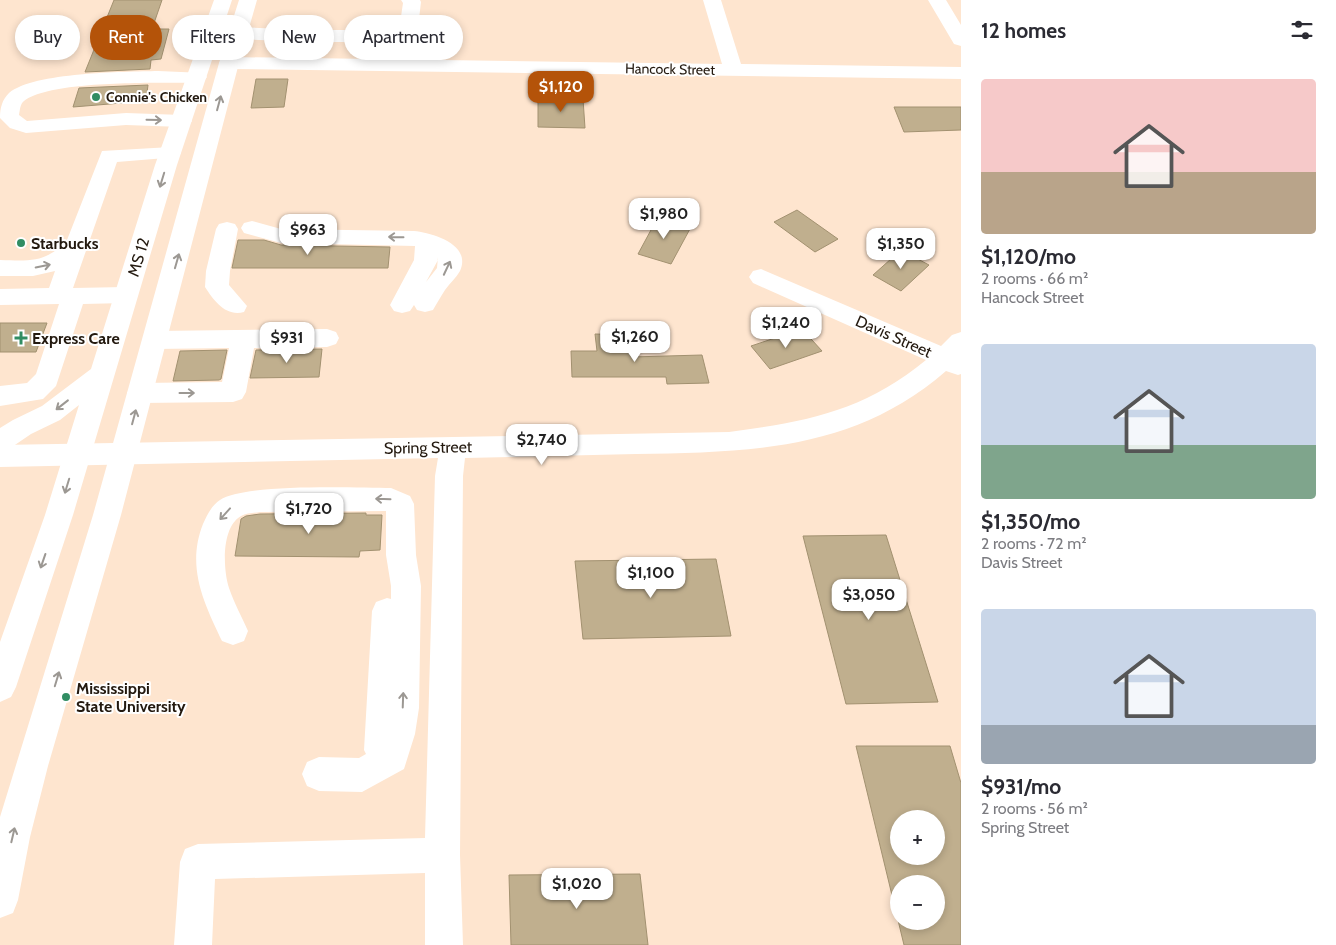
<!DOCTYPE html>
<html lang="en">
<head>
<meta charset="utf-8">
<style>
	body { margin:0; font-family:Cabin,sans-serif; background:#f2f2f3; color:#2b2b33; height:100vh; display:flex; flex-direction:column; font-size:19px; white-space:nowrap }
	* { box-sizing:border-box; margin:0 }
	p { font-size:16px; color:#7c7c81 }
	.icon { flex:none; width:28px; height:28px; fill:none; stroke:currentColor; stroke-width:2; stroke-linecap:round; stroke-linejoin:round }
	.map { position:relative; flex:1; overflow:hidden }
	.panel { display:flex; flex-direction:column; background:#fff; width:375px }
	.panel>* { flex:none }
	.hud { position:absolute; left:15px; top:15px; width:475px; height:45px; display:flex; gap:10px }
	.controls { position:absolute; left:890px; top:810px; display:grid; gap:10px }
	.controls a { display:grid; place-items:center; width:55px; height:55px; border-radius:50%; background:#fff; box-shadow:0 2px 8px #0003; font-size:25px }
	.price { position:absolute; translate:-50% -42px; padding:0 11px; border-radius:10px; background:#fff; color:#222; font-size:16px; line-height:32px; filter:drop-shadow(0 1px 2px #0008) }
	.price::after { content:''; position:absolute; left:50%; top:30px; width:15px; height:11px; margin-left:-8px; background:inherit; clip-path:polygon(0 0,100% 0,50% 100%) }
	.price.on { background:#b45309; color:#fff }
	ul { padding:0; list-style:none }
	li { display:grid; align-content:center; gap:10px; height:265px; padding:0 20px }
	li span { display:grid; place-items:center; height:155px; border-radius:5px; color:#555 }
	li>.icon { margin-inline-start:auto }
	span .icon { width:90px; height:90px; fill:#fffc; stroke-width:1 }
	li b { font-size:21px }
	h2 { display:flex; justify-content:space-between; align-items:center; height:60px; padding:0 20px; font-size:21px }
	.pill { padding:0 18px; border-radius:22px; background:#fff; box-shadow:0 2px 8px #0003; font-size:18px; line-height:45px }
	.pill.on { background:#b45309; color:#fff }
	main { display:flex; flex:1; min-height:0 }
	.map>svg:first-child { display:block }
	.building { fill:#c0af8e; stroke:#a29170; fill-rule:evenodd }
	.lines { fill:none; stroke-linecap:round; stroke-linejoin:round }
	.minor { fill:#fff; fill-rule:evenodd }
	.major { fill:#fff; fill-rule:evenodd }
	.oneway { stroke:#9c9893 }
	.poi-dot { fill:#318d63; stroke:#fff; stroke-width:2 }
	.labels { text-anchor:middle; stroke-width:4; stroke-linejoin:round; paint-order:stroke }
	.far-street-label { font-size:14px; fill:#23190f; stroke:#fff }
	.far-poi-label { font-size:14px; font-weight:bold; fill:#23190f; stroke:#fff; text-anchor:start }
	.poi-label { font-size:16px; font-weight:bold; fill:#23190f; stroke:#fff; text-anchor:start }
	.street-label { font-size:16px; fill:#23190f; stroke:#fff }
</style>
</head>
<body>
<main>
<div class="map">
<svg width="961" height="945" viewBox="0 0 961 945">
	<rect width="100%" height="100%" fill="#fee5cf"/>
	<path class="building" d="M 114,0 L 162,0 L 152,29 L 169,29 L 161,59 L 151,60 L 150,69 L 85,72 Z
		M 256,79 L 288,79 L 284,107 L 251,108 Z
		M 148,85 L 146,101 L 73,107 L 79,88 Z
		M 538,98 L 583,99 L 585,128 L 538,127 Z
		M 894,107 L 961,107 L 961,130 L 904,132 Z
		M 797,210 L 838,239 L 815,252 L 774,222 Z
		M 658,217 L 691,227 L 671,264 L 638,254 Z
		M 238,240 L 264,240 L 281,245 L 390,247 L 388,268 L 232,268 Z
		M 901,250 L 929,265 L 901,291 L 873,275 Z
		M 0,323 L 47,323 L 36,352 L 0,352 Z
		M 802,329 L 822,351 L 770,369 L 751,346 Z
		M 595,334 L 629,335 L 631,357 L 702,355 L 709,383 L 667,384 L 666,377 L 572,377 L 571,351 L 597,351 Z
		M 322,349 L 319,377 L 250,378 L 256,350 Z
		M 227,350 L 221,379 L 219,380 L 173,381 L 180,351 Z
		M 366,513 L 366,515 L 382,515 L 380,550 L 360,551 L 359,557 L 235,556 L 241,519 L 246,516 L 260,514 Z
		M 886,535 L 938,702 L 846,704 L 803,536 Z
		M 716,559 L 731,636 L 583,639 L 575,561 Z
		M 856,746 L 950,746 L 961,783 L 961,945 L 904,945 ZM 899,819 L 936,819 L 936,856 L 899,856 ZM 899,884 L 936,884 L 936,921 L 899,921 Z
		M 640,874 L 648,945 L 511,945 L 509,875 Z"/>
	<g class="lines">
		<path class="minor" d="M 401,0 L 420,0 L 421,2 L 417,36 L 415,40 L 408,42 L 302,42 L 238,39 L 231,37 L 229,33 L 231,29 L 238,27 L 302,30 L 399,30 L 403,3 Z
			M 703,0 L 721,0 L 741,64 L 961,67 L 961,79 L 229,69 L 222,67 L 219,63 L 222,59 L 229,57 L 722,64 Z
			M 928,0 L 946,0 L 961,25 L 961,46 L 954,44 Z
			M 158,71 L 204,73 L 207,77 L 204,81 L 197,83 C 161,83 51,80 24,101 C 20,104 20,110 19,115 L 27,121 L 126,113 L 182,115 L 189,117 L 192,121 L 189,125 L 182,127 L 126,125 L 26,133 L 10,128 L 0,118 C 0,108 2,100 9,93 C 34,72 124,72 158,71 Z
			M 171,147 L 178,149 L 181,153 L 178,157 L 117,162 L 73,288 L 126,287 L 134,289 L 138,295 L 134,301 L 126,303 L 83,304 L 56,386 L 43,399 L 0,406 L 0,386 L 27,383 L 36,374 L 59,304 L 0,305 L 0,289 L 49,288 L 55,271 L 33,276 L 0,276 L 0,260 C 30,261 46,263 67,240 L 102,151 Z
			M 252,221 L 281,229 L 414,231 C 432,233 472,244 460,271 C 456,278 450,283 445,290 C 441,296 437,303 433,310 L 425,312 L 417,310 L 414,305 L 410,311 L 402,313 L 394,311 L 390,305 L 414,260 L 415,246 L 281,243 L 244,233 L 241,228 L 244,223 ZM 438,257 L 437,268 L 426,282 L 438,260 Z
			M 227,222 L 235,224 L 238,229 L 230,271 L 229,285 L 247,306 L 244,312 C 226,317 214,301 205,287 L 206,271 L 216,229 L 219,224 Z
			M 761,269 L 941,346 L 952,335 L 961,332 L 961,374 L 958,375 L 946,371 C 854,451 750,452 636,454 C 579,455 522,457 465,458 L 463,476 L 460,855 L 463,945 L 425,945 L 425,873 L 215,879 L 212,945 L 174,945 L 180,862 L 185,849 L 198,844 L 425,838 L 435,476 L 438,458 L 0,467 L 0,445 L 729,432 C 806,422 864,411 926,360 L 753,283 L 749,277 L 753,271 Z
			M 327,329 L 336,332 L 339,338 L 336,344 L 327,347 L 254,348 L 246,392 L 242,399 L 233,402 L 140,403 L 131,400 L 127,393 L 131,386 L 140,383 L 222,382 L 229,348 L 155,349 L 146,346 L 143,340 L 146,334 L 155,331 Z
			M 391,488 L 410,496 L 414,504 L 416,555 L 421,586 L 419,708 L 415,734 L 404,769 L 362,792 L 319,791 L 307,786 L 302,774 L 307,762 L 319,757 L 359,758 L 366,754 L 364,750 L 372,611 L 376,602 L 387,598 L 391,599 L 391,586 L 386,555 L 386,511 L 260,512 C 254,513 246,513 241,516 C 221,527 223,570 229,588 C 234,603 242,617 248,631 L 244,641 L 233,645 L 222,641 C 204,603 186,567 203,524 C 207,515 212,505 220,500 C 246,483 356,488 391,488 Z"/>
		<path class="major" d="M 214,0 L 232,0 L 177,165 L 73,515 L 16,687 L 11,697 L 0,702 L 0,642 L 45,515 L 79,405 L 60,420 L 31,434 L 9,449 L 0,452 L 0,428 L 13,420 L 42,406 L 91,369 L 155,165 Z
			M 239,0 L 257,0 L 239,63 L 121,515 L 48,766 L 30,837 L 18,900 L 13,913 L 0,918 L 0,817 L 93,515 L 219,63 Z"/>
	</g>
	<defs><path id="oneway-shaft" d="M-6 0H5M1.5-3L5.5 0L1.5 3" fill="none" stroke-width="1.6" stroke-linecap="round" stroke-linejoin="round" transform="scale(1.25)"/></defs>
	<g class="oneway">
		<use href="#oneway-shaft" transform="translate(219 103) rotate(-75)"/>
		<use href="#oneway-shaft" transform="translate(154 120) rotate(1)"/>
		<use href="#oneway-shaft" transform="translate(162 180) rotate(107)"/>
		<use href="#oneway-shaft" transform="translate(396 237) rotate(-179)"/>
		<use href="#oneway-shaft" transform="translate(177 261) rotate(-74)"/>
		<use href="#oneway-shaft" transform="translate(43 266) rotate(-12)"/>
		<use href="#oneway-shaft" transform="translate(447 268) rotate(-65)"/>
		<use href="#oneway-shaft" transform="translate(187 393)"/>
		<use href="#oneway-shaft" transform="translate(62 405) rotate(142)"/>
		<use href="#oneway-shaft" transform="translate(134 417) rotate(-75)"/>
		<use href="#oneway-shaft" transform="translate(67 486) rotate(107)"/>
		<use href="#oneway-shaft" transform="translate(383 499) rotate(-178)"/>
		<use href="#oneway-shaft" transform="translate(225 514) rotate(132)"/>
		<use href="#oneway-shaft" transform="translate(43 561) rotate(109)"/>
		<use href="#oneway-shaft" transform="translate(57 679) rotate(-73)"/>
		<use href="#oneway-shaft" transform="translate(403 700) rotate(-88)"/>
		<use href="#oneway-shaft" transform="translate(13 835) rotate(-77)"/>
	</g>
	<g class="poi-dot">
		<circle cx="96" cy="97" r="5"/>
		<circle cx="21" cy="243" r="5"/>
		<path d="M18.5 330.5h5v5h5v5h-5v5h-5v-5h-5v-5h5z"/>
		<circle cx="66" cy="697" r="5"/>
	</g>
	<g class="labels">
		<g class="far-street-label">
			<text transform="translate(670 69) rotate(1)" y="5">Hancock Street</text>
		</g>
		<g class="far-poi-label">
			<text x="106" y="102">Connie's Chicken</text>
		</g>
		<g class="poi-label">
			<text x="31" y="249">Starbucks</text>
			<text x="32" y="344">Express Care</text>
			<text x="76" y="694">Mississippi<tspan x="76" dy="18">State University</tspan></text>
		</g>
		<g class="street-label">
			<text transform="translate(138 257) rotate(-73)" y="6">MS 12</text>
			<text transform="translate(894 336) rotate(24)" y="6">Davis Street</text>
			<text transform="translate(428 447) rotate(-1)" y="6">Spring Street</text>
		</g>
	</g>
</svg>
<div class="controls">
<a>+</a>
<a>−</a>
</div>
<b class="price on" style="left:561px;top:113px">$1,120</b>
<b class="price" style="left:664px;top:240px">$1,980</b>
<b class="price" style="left:308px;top:256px">$963</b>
<b class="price" style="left:901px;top:270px">$1,350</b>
<b class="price" style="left:786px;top:349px">$1,240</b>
<b class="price" style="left:635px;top:363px">$1,260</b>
<b class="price" style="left:287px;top:364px">$931</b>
<b class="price" style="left:542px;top:466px">$2,740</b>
<b class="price" style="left:309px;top:535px">$1,720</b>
<b class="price" style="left:651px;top:599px">$1,100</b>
<b class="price" style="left:869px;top:621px">$3,050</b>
<b class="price" style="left:577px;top:910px">$1,020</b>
<div class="hud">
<a class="pill">Buy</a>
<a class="pill on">Rent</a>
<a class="pill">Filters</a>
<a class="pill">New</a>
<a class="pill">Apartment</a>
</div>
</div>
<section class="panel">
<h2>12 homes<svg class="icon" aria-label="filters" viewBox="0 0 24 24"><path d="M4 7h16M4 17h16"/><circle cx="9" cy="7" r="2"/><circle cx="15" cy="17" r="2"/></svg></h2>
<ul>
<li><span style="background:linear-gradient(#f6c9c9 60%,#b9a48a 0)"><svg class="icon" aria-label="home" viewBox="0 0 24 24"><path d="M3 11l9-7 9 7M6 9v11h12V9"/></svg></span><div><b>$1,120/mo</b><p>2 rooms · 66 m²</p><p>Hancock Street</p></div></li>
<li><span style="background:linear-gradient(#c9d6e8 65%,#7fa58c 0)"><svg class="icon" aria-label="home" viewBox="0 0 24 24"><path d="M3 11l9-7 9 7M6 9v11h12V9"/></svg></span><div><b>$1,350/mo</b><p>2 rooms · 72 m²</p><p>Davis Street</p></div></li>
<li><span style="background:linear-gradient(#c9d6e8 75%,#9aa5b1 0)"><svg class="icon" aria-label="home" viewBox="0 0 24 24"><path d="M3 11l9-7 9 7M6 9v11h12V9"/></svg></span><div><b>$931/mo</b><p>2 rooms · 56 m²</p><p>Spring Street</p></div></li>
</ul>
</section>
</main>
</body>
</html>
